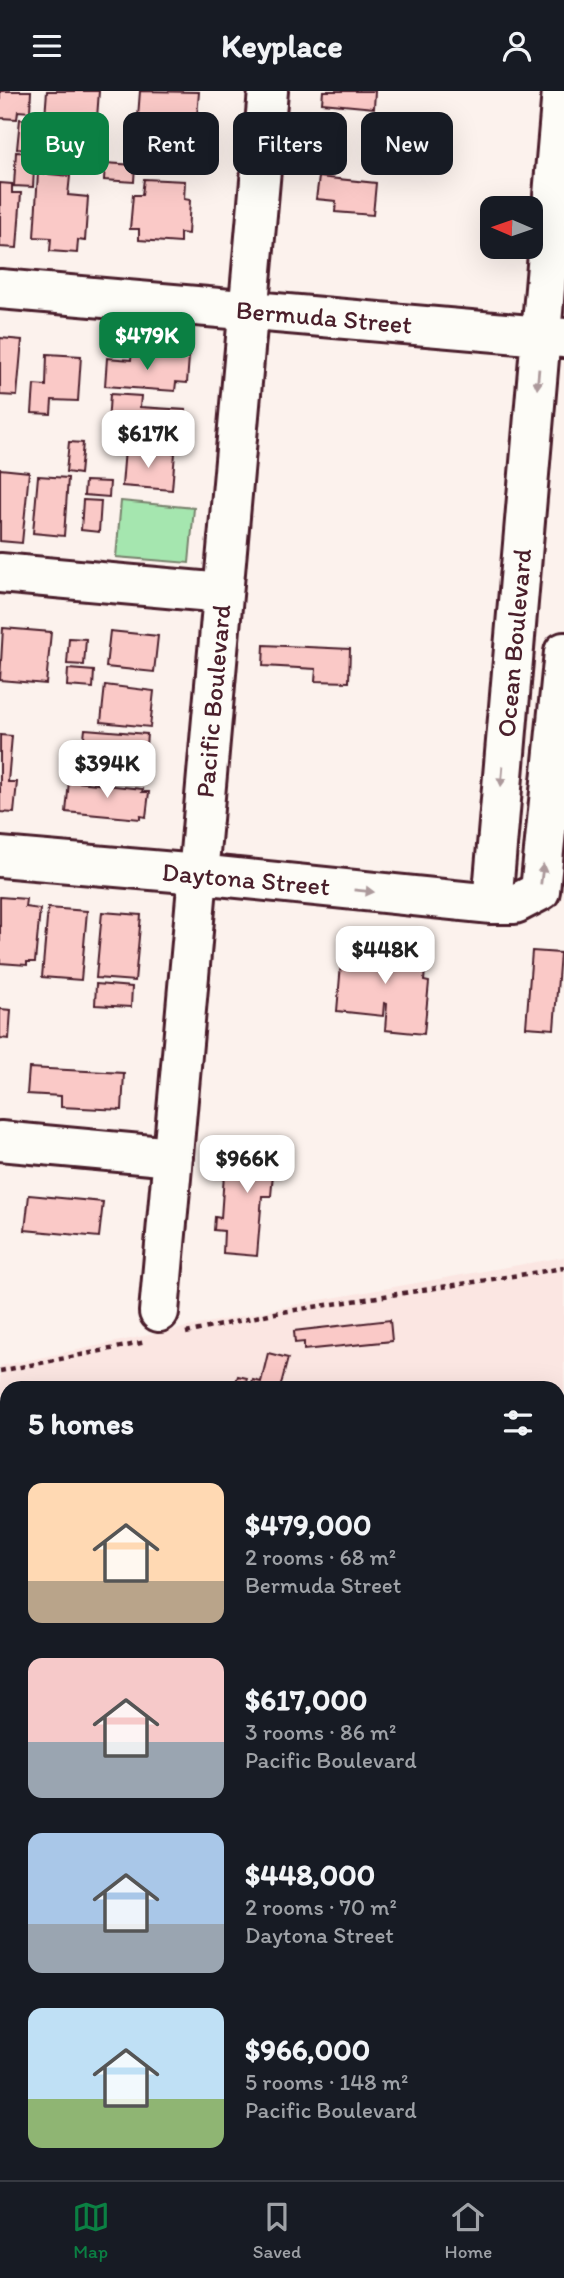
<!DOCTYPE html>
<html lang="en">
<head>
<meta charset="utf-8">
<style>
	body { margin:0; font-family:Itim,sans-serif; background:#242831; color:#f1f3f6; height:100vh; display:flex; flex-direction:column; font-size:26px; white-space:nowrap }
	* { box-sizing:border-box; margin:0 }
	p { font-size:23px; color:#9ea1a6 }
	.icon { flex:none; width:38px; height:38px; fill:none; stroke:currentColor; stroke-width:2; stroke-linecap:round; stroke-linejoin:round }
	.map { position:relative; flex:1; overflow:hidden }
	.side { position:absolute; left:0px; top:1290px; width:565px; height:800px; display:flex; flex-direction:column; background:#171b24; border-radius:21px 21px 0 0; box-shadow:0 7px 28px #0002 }
	.side>* { flex:none }
	.guide { position:absolute; left:21px; top:21px; width:523px; height:63px; display:flex; gap:14px }
	.needle { width:46px; rotate:272deg }
	.controls { position:absolute; left:480px; top:105px; display:grid; gap:14px }
	.controls a { display:grid; place-items:center; width:63px; height:63px; border-radius:14px; background:#171b24; box-shadow:0 7px 28px #0002; font-size:35px }
	.price { position:absolute; translate:-50% -60px; padding:0 16px; border-radius:14px; background:#fff; color:#222; font-size:23px; line-height:46px; filter:drop-shadow(0 2px 4px #0008) }
	.price::after { content:''; position:absolute; left:50%; top:42px; width:21px; height:16px; margin-left:-10px; background:inherit; clip-path:polygon(0 0,100% 0,50% 100%) }
	.price.on { background:#0b8043; color:#fff }
	ul { padding:0; list-style:none }
	li { display:flex; align-items:center; gap:21px; height:175px; padding:0 28px }
	li span { display:grid; place-items:center; flex:none; width:196px; height:140px; border-radius:14px; color:#555 }
	li>.icon { margin-inline-start:auto }
	span .icon { width:84px; height:84px; fill:#fffc; stroke-width:1 }
	li b { font-size:30px }
	h2 { display:flex; justify-content:space-between; align-items:center; height:84px; padding:0 28px; font-size:30px }
	.tag { padding:0 24px; border-radius:14px; background:#171b24; box-shadow:0 7px 28px #0002; font-size:24px; line-height:63px }
	.tag.on { background:#0b8043; color:#fff }
	header { display:flex; justify-content:space-between; align-items:center; height:91px; padding:0 28px; background:#171b24; font-size:32px; font-weight:700 }
	.tabs { display:flex; justify-content:space-around; align-items:center; height:98px; border-top:2px solid #363941; background:#171b24; font-size:19px; color:#9ea1a6 }
	.tabs a { display:grid; justify-items:center; gap:4px }
	.tabs .on { color:#0b8043 }
	.map>svg:first-child { display:block }
	.built { fill:#fbe6e2; fill-rule:evenodd }
	.green { fill:#a5e6af; stroke:#78826d; stroke-width:2 }
	.building { fill:#fac9c7; stroke:#4a1f2b; stroke-width:2 }
	.lines { fill:none; stroke-linecap:round; stroke-linejoin:round }
	.minor-casing { stroke:#4a1f2b; stroke-width:44 }
	.path { stroke:#4a1f2b; stroke-width:4.5; stroke-dasharray:5 5; stroke-linecap:butt }
	.minor { stroke:#fdfcf7; stroke-width:38 }
	.oneway { fill:#ac999b }
	.labels { text-anchor:middle; stroke-width:5; stroke-linejoin:round; paint-order:stroke }
	.street-label { font-size:26px; fill:#4a1f2b; stroke:#fdfcf7 }
</style>
</head>
<body>
<header><svg class="icon" aria-label="menu" viewBox="0 0 24 24"><path d="M4 6h16M4 12h16M4 18h16"/></svg>Keyplace<svg class="icon" aria-label="person" viewBox="0 0 24 24"><circle cx="12" cy="8" r="4"/><path d="M4 21q1-7 8-7t8 7"/></svg></header>
<div class="map">
<svg width="564" height="2089" viewBox="0 0 564 2089">
	<rect width="100%" height="100%" fill="#fcf2ed"/>
	<filter id="ink" filterUnits="userSpaceOnUse"><feTurbulence type="fractalNoise" baseFrequency=".0143" numOctaves="2"/><feDisplacementMap in="SourceGraphic" scale="14" xChannelSelector="R" yChannelSelector="G"/><feConvolveMatrix kernelMatrix="1 2 1 2 8 2 1 2 1" color-interpolation-filters="sRGB"/></filter>
	<g filter="url(#ink)">
		<path class="built" d="M 564,1166 L 564,2089 L 0,2089 L 0,1275 L 309,1211 ZM 7,1297 L 558,1297 L 558,2082 L 7,2082 Z"/>
		<path class="green" d="M 121,410 L 194,417 L 189,472 L 116,466 Z"/>
		<path class="building" d="M 0,0 L 31,0 L 30,21 L 18,20 L 17,28 L 0,27 Z
			M 47,0 L 99,0 L 97,27 L 86,26 L 85,36 L 67,35 L 67,41 L 44,39 Z
			M 140,0 L 199,1 L 195,50 L 188,50 L 186,69 L 135,65 Z
			M 323,0 L 375,0 L 374,17 L 322,12 Z
			M 20,28 L 38,30 L 35,59 L 17,58 Z
			M 87,35 L 105,37 L 103,67 L 84,65 Z
			M 16,61 L 35,62 L 33,96 L 14,95 Z
			M 105,72 L 135,74 L 134,91 L 104,89 Z
			M 38,82 L 70,85 L 68,104 L 88,106 L 85,150 L 78,149 L 77,162 L 50,160 L 51,147 L 34,146 Z
			M 319,86 L 376,92 L 373,124 L 335,121 L 336,110 L 316,108 Z
			M 144,88 L 185,90 L 184,108 L 190,109 L 188,143 L 180,142 L 180,152 L 139,149 L 139,138 L 130,138 L 133,104 L 142,104 Z
			M 0,92 L 12,93 L 12,102 L 21,102 L 17,157 L 0,156 Z
			M 0,247 L 22,249 L 17,305 L 0,304 Z
			M 132,261 L 189,266 L 187,292 L 176,291 L 175,300 L 105,295 L 107,267 L 131,269 Z
			M 47,263 L 81,265 L 78,310 L 52,309 L 51,323 L 32,322 L 34,294 L 46,295 Z
			M 110,303 L 141,305 L 140,316 L 186,319 L 185,344 L 172,343 L 172,354 L 107,349 Z
			M 69,351 L 83,352 L 80,383 L 66,381 Z
			M 125,358 L 175,362 L 172,399 L 122,395 Z
			M 0,378 L 29,381 L 22,452 L 0,450 Z
			M 38,385 L 68,387 L 64,445 L 33,442 Z
			M 85,390 L 110,391 L 109,406 L 84,404 Z
			M 83,409 L 101,410 L 99,441 L 81,439 Z
			M 3,537 L 51,541 L 46,593 L 0,589 Z
			M 110,540 L 158,545 L 154,581 L 106,576 Z
			M 69,547 L 86,548 L 84,574 L 67,573 Z
			M 264,554 L 350,558 L 349,591 L 315,590 L 316,578 L 263,575 Z
			M 68,578 L 94,580 L 93,597 L 67,595 Z
			M 105,594 L 154,600 L 150,636 L 101,631 Z
			M 85,638 L 147,643 L 144,679 L 81,674 Z
			M 0,644 L 12,645 L 8,691 L 17,691 L 14,722 L 0,721 Z
			M 69,690 L 143,698 L 142,701 L 149,701 L 146,726 L 140,725 L 140,728 L 66,721 Z
			M 0,806 L 26,808 L 25,816 L 40,818 L 35,871 L 27,871 L 27,874 L 0,872 Z
			M 48,817 L 87,820 L 81,889 L 42,886 Z
			M 102,821 L 141,824 L 135,890 L 96,887 Z
			M 343,850 L 376,853 L 376,862 L 390,879 L 392,855 L 427,858 L 424,890 L 429,891 L 424,943 L 385,939 L 387,913 L 384,912 L 383,925 L 337,920 Z
			M 532,860 L 560,862 L 554,938 L 526,936 Z
			M 96,893 L 132,896 L 131,916 L 95,914 Z
			M 0,918 L 11,919 L 9,948 L 0,947 Z
			M 29,977 L 124,982 L 122,1019 L 61,1016 L 61,1005 L 27,1003 Z
			M 226,1055 L 288,1059 L 286,1084 L 273,1083 L 271,1105 L 262,1105 L 257,1165 L 223,1162 L 224,1140 L 214,1139 L 215,1126 L 221,1127 Z
			M 29,1104 L 103,1111 L 99,1146 L 25,1139 Z
			M 390,1229 L 392,1250 L 304,1259 L 304,1251 L 295,1252 L 294,1240 Z
			M 268,1262 L 288,1267 L 280,1297 L 251,1297 L 253,1289 L 261,1291 Z
			M 238,1285 L 247,1287 L 245,1297 L 226,1297 L 227,1292 L 235,1293 Z
			M 7,1706 L 7,1760 L 0,1758 L 0,1730 Z
			M 7,1989 L 7,2082 L 20,2082 L 19,2089 L 0,2089 L 0,2017 Z"/>
		<g class="lines">
			<g class="minor-casing">
				<path id="minor" d="M 0,198 L 564,247
					M 0,482 L 223,502
					M 0,766 L 198,783 L 492,813 L 515,813 L 540,800 L 564,561
					M 492,813 L 562,0
					M 0,1050 L 173,1066
					M 159,1221 L 268,0"/>
			</g>
			<path class="path" d="M 186,1242 L 269,1223 L 564,1177
				M 0,1280 L 146,1251
				M 558,1543 L 564,1545
				M 0,2007 L 7,1980
				M 558,2019 L 564,2018
				M 38,2089 L 39,2082
				M 127,2089 L 147,2084
				M 147,2089 L 147,2084 L 159,2082"/>
			<use href="#minor" class="minor"/>
		</g>
		<defs><path id="oneway-solid" d="M-6-.8H1V-3.2L6.5 0L1 3.2V.8H-6Z" transform="scale(1.75)"/></defs>
		<g class="oneway">
			<use href="#oneway-solid" transform="translate(538 288) rotate(95)"/>
			<use href="#oneway-solid" transform="translate(502 685) rotate(95)"/>
			<use href="#oneway-solid" transform="translate(542 783) rotate(-83)"/>
			<use href="#oneway-solid" transform="translate(364 800) rotate(6)"/>
		</g>
	</g>
	<g class="labels">
		<g class="street-label">
			<text transform="translate(324 226) rotate(5)" y="9">Bermuda Street</text>
			<text transform="translate(514 552) rotate(-85)" y="9">Ocean Boulevard</text>
			<text transform="translate(213 610) rotate(-85)" y="9">Pacific Boulevard</text>
			<text transform="translate(246 788) rotate(5)" y="9">Daytona Street</text>
		</g>
	</g>
</svg>
<div class="controls">
<a><svg class="needle" viewBox="-14 -14 28 28"><path d="M0-13l5 13h-10z" fill="#e53935"/><path d="M0 13l5-13h-10z" fill="#9ea1a6"/></svg></a>
</div>
<b class="price on" style="left:147px;top:281px">$479K</b>
<b class="price" style="left:148px;top:379px">$617K</b>
<b class="price" style="left:107px;top:709px">$394K</b>
<b class="price" style="left:385px;top:895px">$448K</b>
<b class="price" style="left:247px;top:1104px">$966K</b>
<div class="guide">
<a class="tag on">Buy</a>
<a class="tag">Rent</a>
<a class="tag">Filters</a>
<a class="tag">New</a>
</div>
<section class="side">
<h2>5 homes<svg class="icon" aria-label="filters" viewBox="0 0 24 24"><path d="M4 7h16M4 17h16"/><circle cx="9" cy="7" r="2"/><circle cx="15" cy="17" r="2"/></svg></h2>
<ul>
<li><span style="background:linear-gradient(#ffd9b3 70%,#b9a48a 0)"><svg class="icon" aria-label="home" viewBox="0 0 24 24"><path d="M3 11l9-7 9 7M6 9v11h12V9"/></svg></span><div><b>$479,000</b><p>2 rooms · 68 m²</p><p>Bermuda Street</p></div></li>
<li><span style="background:linear-gradient(#f6c9c9 60%,#9aa5b1 0)"><svg class="icon" aria-label="home" viewBox="0 0 24 24"><path d="M3 11l9-7 9 7M6 9v11h12V9"/></svg></span><div><b>$617,000</b><p>3 rooms · 86 m²</p><p>Pacific Boulevard</p></div></li>
<li><span style="background:linear-gradient(#a9c7e8 65%,#9aa5b1 0)"><svg class="icon" aria-label="home" viewBox="0 0 24 24"><path d="M3 11l9-7 9 7M6 9v11h12V9"/></svg></span><div><b>$448,000</b><p>2 rooms · 70 m²</p><p>Daytona Street</p></div></li>
<li><span style="background:linear-gradient(#bfe0f5 65%,#8fb573 0)"><svg class="icon" aria-label="home" viewBox="0 0 24 24"><path d="M3 11l9-7 9 7M6 9v11h12V9"/></svg></span><div><b>$966,000</b><p>5 rooms · 148 m²</p><p>Pacific Boulevard</p></div></li>
</ul>
</section>
</div>
<nav class="tabs">
<a class="on"><svg class="icon" aria-label="map" viewBox="0 0 24 24"><path d="M3 6l6-2 6 2 6-2v14l-6 2-6-2-6 2zM9 4v14M15 6v14"/></svg>Map</a>
<a><svg class="icon" aria-label="saved" viewBox="0 0 24 24"><path d="M7 4h10v16l-5-4-5 4z"/></svg>Saved</a>
<a><svg class="icon" aria-label="home" viewBox="0 0 24 24"><path d="M3 11l9-7 9 7M6 9v11h12V9"/></svg>Home</a>
</nav>
</body>
</html>
